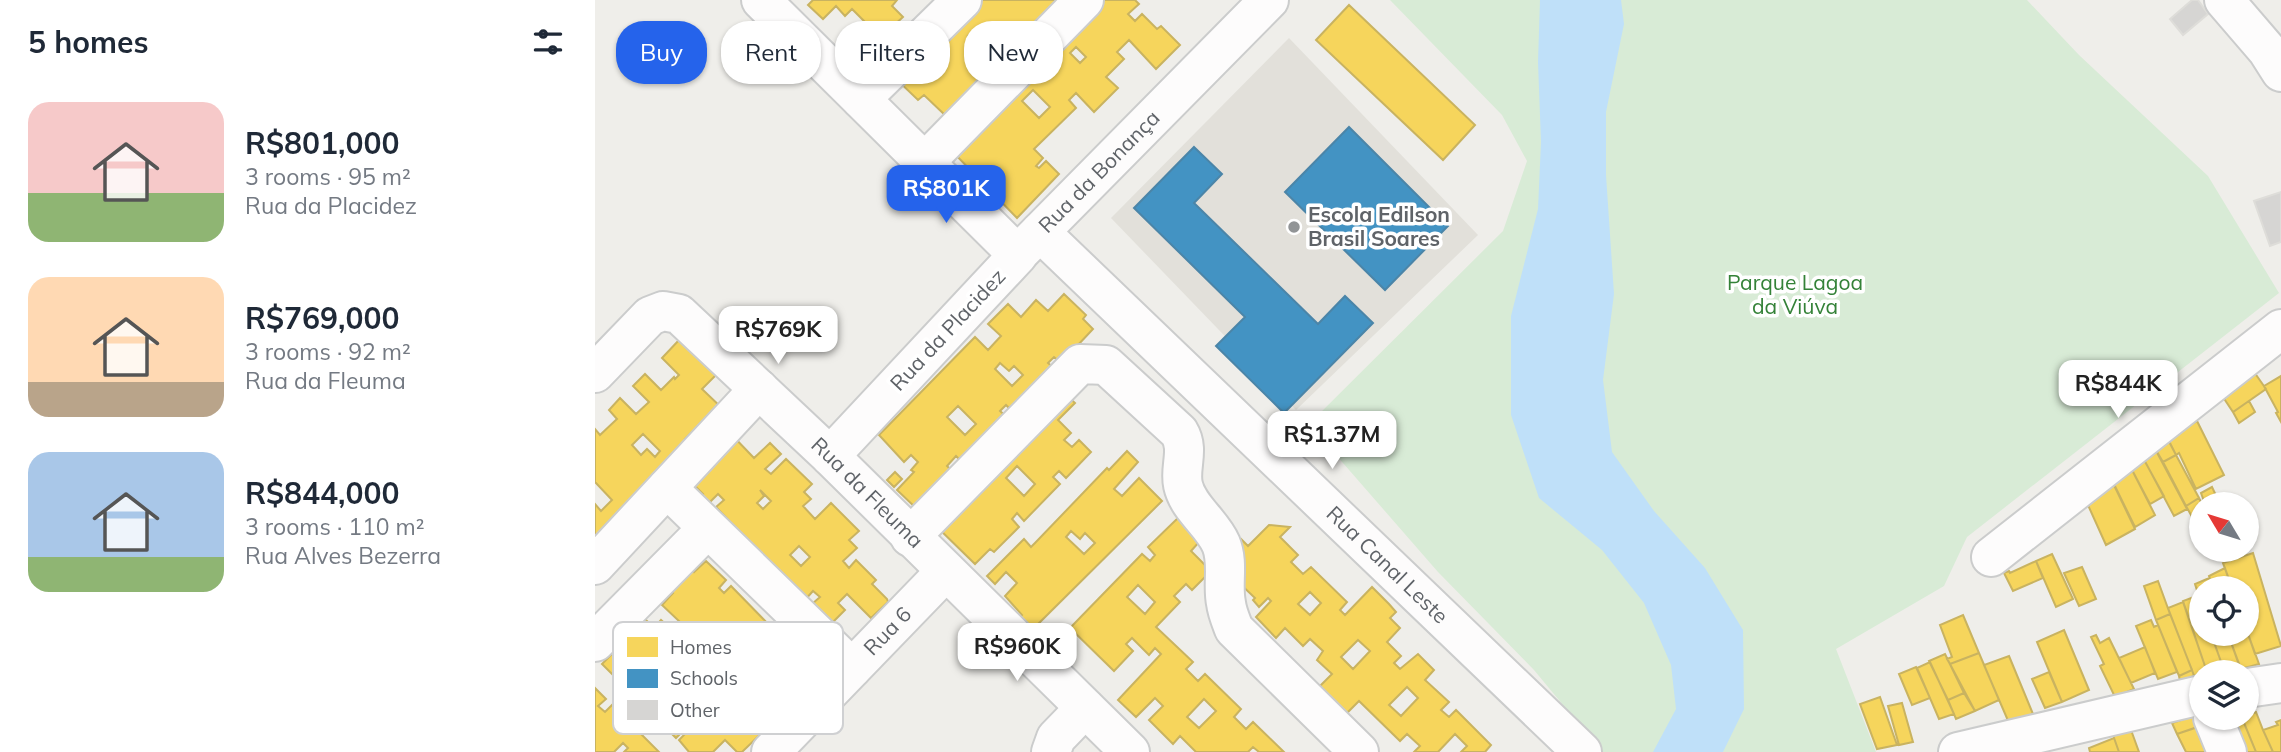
<!DOCTYPE html>
<html lang="en">
<head>
<meta charset="utf-8">
<style>
	body { margin:0; font-family:Mulish,sans-serif; background:#f2f2f3; color:#1f2937; height:100vh; display:flex; flex-direction:column; font-size:26px; white-space:nowrap }
	* { box-sizing:border-box; margin:0 }
	p { font-size:23px; color:#747a83 }
	.icon { flex:none; width:38px; height:38px; fill:none; stroke:currentColor; stroke-width:2; stroke-linecap:round; stroke-linejoin:round }
	.map { position:relative; flex:1; overflow:hidden }
	.details { display:flex; flex-direction:column; background:#fff; width:595px }
	.details>* { flex:none }
	.guide { position:absolute; left:21px; top:21px; width:665px; height:63px; display:flex; gap:14px }
	.needle { width:46px; rotate:308deg }
	.tools { position:absolute; left:1594px; top:492px; display:grid; gap:14px }
	.tools a { display:grid; place-items:center; width:70px; height:70px; border-radius:50%; background:#fff; box-shadow:0 2px 5px #0004; font-size:35px }
	.price { position:absolute; translate:-50% -60px; padding:0 16px; border-radius:14px; background:#fff; color:#222; font-size:23px; line-height:46px; filter:drop-shadow(0 2px 4px #0008) }
	.price::after { content:''; position:absolute; left:50%; top:42px; width:21px; height:16px; margin-left:-10px; background:inherit; clip-path:polygon(0 0,100% 0,50% 100%) }
	.price.current { background:#2563eb; color:#fff }
	ul { padding:0; list-style:none }
	li { display:flex; align-items:center; gap:21px; height:175px; padding:0 28px }
	li span { display:grid; place-items:center; flex:none; width:196px; height:140px; border-radius:21px; color:#555 }
	li>.icon { margin-inline-start:auto }
	span .icon { width:84px; height:84px; fill:#fffc; stroke-width:1 }
	li b { font-size:30px }
	h2 { display:flex; justify-content:space-between; align-items:center; height:84px; padding:0 28px; font-size:30px }
	.pill { padding:0 24px; border-radius:28px; background:#fff; box-shadow:0 2px 5px #0004; font-size:24px; line-height:63px }
	.pill.current { background:#2563eb; color:#fff }
	main { display:flex; flex:1; min-height:0 }
	.map>svg:first-child { display:block }
	.education { fill:#e2e0da }
	.green { fill:#d8ebd6 }
	.water { fill:#bfe0f9 }
	.homes { fill:#f6d55c; stroke:#c9b360; stroke-width:2; fill-rule:evenodd }
	.schools { fill:#4393c3; stroke:#4b85a8; stroke-width:2 }
	.building { fill:#d6d5d3; stroke:#deddd9; stroke-width:2 }
	.lines { fill:none; stroke-linecap:round; stroke-linejoin:round }
	.minor-casing { stroke:#cbcccc; stroke-width:42 }
	.minor { stroke:#fdfcfc; stroke-width:38 }
	.poi-dot { fill:#919496; stroke:#fff; stroke-width:2.5 }
	.labels { text-anchor:middle; stroke-width:7; stroke-linejoin:round; paint-order:stroke }
	.street-label { font-size:21px; fill:#5f6368; stroke:#fff }
	.poi-label { font-size:21px; font-weight:bold; fill:#5f6368; stroke:#fff; text-anchor:start }
	.park-label { font-size:21px; fill:#348238; stroke:#fff }
	.key { fill:#fff; stroke:#cfd0d2; stroke-width:2 }
	.key-label { font-size:19px; fill:#5f6368 }
</style>
</head>
<body>
<main>
<section class="details">
<h2>5 homes<svg class="icon" aria-label="filters" viewBox="0 0 24 24"><path d="M4 7h16M4 17h16"/><circle cx="9" cy="7" r="2"/><circle cx="15" cy="17" r="2"/></svg></h2>
<ul>
<li><span style="background:linear-gradient(#f6c9c9 65%,#8fb573 0)"><svg class="icon" aria-label="home" viewBox="0 0 24 24"><path d="M3 11l9-7 9 7M6 9v11h12V9"/></svg></span><div><b>R$801,000</b><p>3 rooms · 95 m²</p><p>Rua da Placidez</p></div></li>
<li><span style="background:linear-gradient(#ffd9b3 75%,#b9a48a 0)"><svg class="icon" aria-label="home" viewBox="0 0 24 24"><path d="M3 11l9-7 9 7M6 9v11h12V9"/></svg></span><div><b>R$769,000</b><p>3 rooms · 92 m²</p><p>Rua da Fleuma</p></div></li>
<li><span style="background:linear-gradient(#a9c7e8 75%,#8fb573 0)"><svg class="icon" aria-label="home" viewBox="0 0 24 24"><path d="M3 11l9-7 9 7M6 9v11h12V9"/></svg></span><div><b>R$844,000</b><p>3 rooms · 110 m²</p><p>Rua Alves Bezerra</p></div></li>
</ul>
</section>
<div class="map">
<svg width="1686" height="752" viewBox="0 0 1686 752">
	<rect width="100%" height="100%" fill="#efeeea"/>
	<path class="education" d="M 694,38 L 883,235 L 701,410 L 516,218 Z"/>
	<path class="green" d="M 795,0 L 1432,0 L 1484,55 L 1613,176 L 1684,293 L 1372,537 L 1349,586 L 1241,649 L 1281,752 L 1007,752 L 939,670 L 843,572 L 714,424 L 908,231 L 932,161 L 907,115 Z"/>
	<path class="water" d="M 945,0 L 1026,0 L 1029,24 L 1011,112 L 1011,175 L 1019,294 L 1008,380 L 1017,452 L 1059,511 L 1110,568 L 1148,630 L 1149,709 L 1128,752 L 1058,752 L 1081,709 L 1076,665 L 1049,603 L 1007,550 L 944,498 L 916,415 L 916,316 L 943,209 L 946,142 L 943,62 Z"/>
	<path class="homes" d="M 218,0 L 302,0 L 297,6 L 308,17 L 297,27 L 293,23 L 282,34 L 257,9 L 250,16 L 241,6 L 228,19 L 213,5 Z
		M 381,0 L 466,0 L 438,28 L 432,23 L 427,28 L 433,34 L 351,116 L 329,95 L 323,100 L 298,76 ZM 379,30 L 386,36 L 391,31 L 401,41 L 391,53 L 373,36 Z
		M 502,0 L 540,0 L 544,4 L 533,14 L 540,21 L 547,14 L 562,29 L 566,26 L 585,45 L 561,69 L 534,40 L 522,52 L 529,59 L 511,77 L 523,88 L 499,112 L 481,93 L 474,100 L 481,108 L 439,149 L 448,158 L 441,166 L 444,168 L 451,161 L 464,174 L 422,218 L 354,148 ZM 481,47 L 491,57 L 485,63 L 475,53 ZM 438,90 L 455,107 L 444,118 L 427,101 Z
		M 754,5 L 880,125 L 848,160 L 721,40 Z
		M 271,28 L 283,40 L 265,58 L 253,46 Z
		M 469,294 L 491,315 L 488,319 L 498,329 L 466,363 L 459,357 L 453,363 L 460,369 L 418,412 L 411,405 L 405,411 L 413,418 L 368,463 L 361,456 L 352,466 L 359,473 L 323,510 L 302,490 L 319,472 L 316,470 L 323,462 L 316,455 L 309,462 L 284,435 L 380,337 L 393,350 L 406,336 L 393,324 L 413,304 L 426,317 L 441,300 L 453,311 ZM 405,363 L 414,371 L 419,366 L 428,375 L 417,386 L 400,369 ZM 363,406 L 381,424 L 370,435 L 352,417 Z
		M 85,339 L 121,375 L 107,389 L 130,411 L 102,440 L 96,433 L 90,439 L 97,446 L 9,545 L 0,536 L 0,504 L 6,511 L 17,500 L 0,482 L 0,429 L 5,435 L 22,419 L 14,410 L 25,398 L 41,414 L 54,402 L 38,386 L 50,374 L 66,390 L 79,377 L 80,379 L 84,375 L 67,358 ZM 48,434 L 65,451 L 60,457 L 52,449 L 46,455 L 37,445 Z
		M 1657,369 L 1671,389 L 1638,412 L 1624,391 Z
		M 1686,376 L 1686,422 L 1681,413 L 1683,412 L 1669,386 Z
		M 470,394 L 480,403 L 463,420 L 476,433 L 469,440 L 477,447 L 484,440 L 496,452 L 471,478 L 464,471 L 458,477 L 465,484 L 429,521 L 422,513 L 417,519 L 424,527 L 399,552 L 395,549 L 380,564 L 340,525 ZM 422,466 L 440,484 L 429,496 L 411,478 Z
		M 1654,401 L 1660,412 L 1644,423 L 1638,412 Z
		M 1602,421 L 1629,475 L 1601,489 L 1584,453 L 1581,455 L 1572,437 Z
		M 134,432 L 159,458 L 175,443 L 186,454 L 170,469 L 176,474 L 191,459 L 217,484 L 209,492 L 216,499 L 208,506 L 220,519 L 236,503 L 264,531 L 254,540 L 262,548 L 248,561 L 254,568 L 261,560 L 281,580 L 277,584 L 292,599 L 293,602 L 276,618 L 252,594 L 243,603 L 250,610 L 236,624 L 217,604 L 225,597 L 218,591 L 209,601 L 135,529 L 139,526 L 121,507 L 129,500 L 123,494 L 110,507 L 103,499 L 108,494 L 90,476 ZM 165,490 L 176,501 L 168,509 L 162,503 L 169,496 ZM 204,546 L 215,557 L 206,566 L 195,555 Z
		M 1569,432 L 1581,455 L 1568,462 L 1555,440 Z
		M 1558,445 L 1592,509 L 1579,516 L 1545,452 Z
		M 532,451 L 543,462 L 519,489 L 527,496 L 544,478 L 567,501 L 438,629 L 425,617 L 427,615 L 410,596 L 422,583 L 411,572 L 400,584 L 392,576 L 429,539 L 436,547 L 440,543 L 512,468 L 514,470 ZM 476,531 L 485,539 L 490,533 L 500,543 L 489,554 L 471,537 Z
		M 1581,455 L 1604,498 L 1591,506 L 1568,462 Z
		M 1548,458 L 1569,496 L 1555,504 L 1535,466 Z
		M 1535,466 L 1560,515 L 1540,527 L 1515,476 Z
		M 300,472 L 307,479 L 299,487 L 292,480 Z
		M 1517,481 L 1540,529 L 1511,545 L 1488,494 Z
		M 1617,487 L 1625,504 L 1610,504 L 1606,493 Z
		M 1604,498 L 1607,504 L 1606,522 L 1601,524 L 1591,506 Z
		M 585,516 L 605,541 L 596,551 L 616,571 L 597,590 L 591,584 L 579,596 L 585,602 L 561,627 L 598,662 L 591,669 L 603,681 L 610,674 L 646,709 L 639,717 L 651,729 L 658,722 L 689,752 L 664,752 L 658,747 L 653,752 L 601,752 L 585,736 L 578,744 L 554,720 L 568,706 L 560,698 L 541,717 L 523,700 L 566,654 L 560,648 L 554,655 L 537,638 L 531,644 L 538,651 L 519,671 L 475,628 L 547,554 L 555,561 L 560,555 L 553,547 ZM 543,585 L 560,602 L 550,614 L 532,597 ZM 609,699 L 621,711 L 604,728 L 592,717 Z
		M 674,525 L 695,527 L 685,537 L 703,555 L 696,562 L 708,574 L 716,567 L 752,602 L 745,610 L 750,615 L 777,587 L 794,604 L 801,612 L 795,618 L 805,628 L 792,642 L 806,656 L 799,663 L 805,669 L 823,654 L 839,670 L 830,680 L 854,702 L 846,710 L 854,717 L 861,710 L 896,745 L 890,752 L 866,752 L 872,746 L 860,734 L 843,752 L 819,752 L 825,746 L 812,734 L 805,741 L 764,701 L 749,716 L 722,689 L 737,674 L 722,660 L 728,651 L 715,639 L 708,646 L 690,628 L 681,638 L 661,617 L 676,601 L 673,598 L 664,607 L 658,600 L 660,598 L 640,579 L 634,551 L 646,539 L 653,546 ZM 715,592 L 726,603 L 715,615 L 703,604 ZM 763,640 L 775,651 L 758,669 L 746,657 ZM 812,687 L 823,698 L 806,716 L 794,705 Z
		M 1658,553 L 1686,646 L 1660,654 L 1652,631 L 1652,588 L 1637,588 L 1628,563 Z
		M 1457,554 L 1478,599 L 1461,607 L 1441,561 Z
		M 111,561 L 131,580 L 124,588 L 129,593 L 136,586 L 181,632 L 174,639 L 177,642 L 184,635 L 222,673 L 170,724 L 173,727 L 147,752 L 142,752 L 130,740 L 118,752 L 94,752 L 84,740 L 91,733 L 88,731 L 81,738 L 7,664 L 19,652 L 15,647 L 42,621 L 46,626 L 51,620 L 59,628 L 66,620 L 77,630 L 85,622 L 67,605 L 78,593 L 75,590 L 96,569 L 99,572 ZM 147,624 L 153,629 L 135,647 L 130,641 L 135,636 L 129,630 L 135,625 L 140,630 ZM 84,638 L 93,647 L 96,644 L 111,660 L 108,662 L 110,664 L 102,672 L 86,655 L 89,652 L 79,643 ZM 88,683 L 93,688 L 76,706 L 64,695 L 73,686 L 79,692 ZM 135,688 L 148,702 L 142,709 L 128,695 Z
		M 1441,561 L 1448,578 L 1418,591 L 1409,573 L 1414,571 L 1415,573 Z
		M 1487,567 L 1501,599 L 1484,606 L 1469,573 Z
		M 1630,568 L 1637,588 L 1618,588 L 1614,576 Z
		M 1614,578 L 1618,588 L 1606,588 L 1606,603 L 1600,584 Z
		M 1563,581 L 1575,614 L 1561,620 L 1549,586 Z
		M 1604,595 L 1606,603 L 1606,634 L 1616,634 L 1629,670 L 1612,672 L 1588,601 Z
		M 1588,602 L 1612,672 L 1606,672 L 1606,676 L 1600,678 L 1573,608 Z
		M 1575,614 L 1597,670 L 1584,676 L 1561,620 Z
		M 1368,615 L 1384,653 L 1355,664 L 1352,659 L 1357,657 L 1345,625 Z
		M 1556,620 L 1559,627 L 1563,625 L 1582,672 L 1563,679 L 1541,626 Z
		M 1469,630 L 1494,690 L 1467,702 L 1442,642 Z
		M 1652,631 L 1664,664 L 1646,669 L 1633,634 L 1652,634 Z
		M 1616,634 L 1633,634 L 1644,665 L 1629,670 Z
		M 1501,635 L 1505,643 L 1514,638 L 1539,689 L 1520,697 L 1505,666 L 1509,664 L 1496,637 Z
		M 1550,647 L 1560,673 L 1536,683 L 1524,658 Z
		M 1384,653 L 1404,700 L 1380,711 L 1355,664 Z
		M 1350,654 L 1369,693 L 1353,700 L 1334,661 Z
		M 1414,656 L 1438,714 L 1414,723 L 1389,665 Z
		M 1335,662 L 1359,714 L 1344,719 L 1322,668 Z
		M 1321,667 L 1335,698 L 1317,705 L 1304,674 Z
		M 1597,670 L 1599,676 L 1585,681 L 1584,676 Z
		M 1454,672 L 1467,702 L 1450,708 L 1437,679 Z
		M 0,688 L 11,699 L 3,706 L 10,712 L 17,705 L 64,752 L 29,752 L 33,748 L 28,743 L 19,752 L 0,752 Z
		M 1369,693 L 1380,711 L 1361,719 L 1353,700 Z
		M 1285,697 L 1302,745 L 1282,749 L 1265,704 Z
		M 1307,703 L 1318,742 L 1304,745 L 1293,706 Z
		M 1661,712 L 1668,730 L 1678,752 L 1661,752 L 1647,718 L 1652,718 L 1652,715 Z
		M 1604,714 L 1608,725 L 1582,734 L 1577,723 Z
		M 1642,718 L 1647,718 L 1661,752 L 1644,752 L 1631,722 Z
		M 1686,720 L 1686,752 L 1678,752 L 1668,730 L 1683,725 L 1681,722 Z
		M 1609,725 L 1620,752 L 1591,752 L 1582,734 Z
		M 1536,730 L 1544,752 L 1524,752 L 1518,735 Z
		M 1519,738 L 1524,752 L 1495,752 L 1494,748 Z"/>
	<path class="schools" d="M 754,127 L 853,226 L 790,290 L 690,192 Z
		M 599,147 L 627,174 L 599,203 L 723,324 L 750,296 L 778,323 L 689,413 L 621,346 L 650,317 L 539,208 Z"/>
	<path class="building" d="M 1597,0 L 1603,0 L 1613,14 L 1588,35 L 1575,19 Z
		M 1686,192 L 1686,242 L 1675,246 L 1659,201 Z"/>
	<g class="lines">
		<g class="minor-casing">
			<g id="minor">
				<path d="M 166,0 L 423,255 L 235,456"/>
				<path d="M 1629,0 L 1672,50 L 1686,72"/>
				<path d="M 266,99 L 367,0"/>
				<path d="M 330,162 L 489,0"/>
				<path id="s1" d="M 445,232 L 987,752"/>
				<path id="s2" d="M 427,250 L 674,0"/>
				<path id="s3" d="M 0,373 L 55,316 L 68,311 L 84,314 L 235,456 L 535,752"/>
				<path d="M 72,488 L 257,668"/>
				<path d="M 315,537 L 485,364 L 511,365 L 584,432 C 595,450 584,467 588,485 C 593,508 617,523 626,544 C 634,563 627,584 631,603 C 632,612 636,621 639,629 L 764,752"/>
				<path d="M 1396,557 L 1686,329"/>
				<path d="M 0,565 L 164,389"/>
				<path d="M 0,642 L 112,529"/>
				<path d="M 1652,688 L 1686,683"/>
				<path d="M 1618,718 L 1632,752"/>
				<path id="s4" d="M 176,752 L 351,571"/>
				<path d="M 456,752 L 461,738 L 490,708"/>
				<path d="M 1363,752 L 1606,695"/>
			</g>
		</g>
		<use href="#minor" class="minor"/>
	</g>
	<circle class="poi-dot" cx="699" cy="227" r="7"/>
	<g class="labels">
		<g class="street-label">
			<text dy="7" stroke="none"><textPath href="#s2" startOffset="110">Rua da Bonança</textPath></text>
			<text transform="translate(353 330) rotate(-47)" y="7">Rua da Placidez</text>
			<text dy="7" stroke="none"><textPath href="#s3" startOffset="369">Rua da Fleuma</textPath></text>
			<text dy="7" stroke="none"><textPath href="#s1" startOffset="481">Rua Canal Leste</textPath></text>
			<text dy="7" stroke="none"><textPath href="#s4" startOffset="168">Rua 6</textPath></text>
		</g>
		<g class="poi-label">
			<text x="713" y="222">Escola Edilson<tspan x="713" dy="24">Brasil Soares</tspan></text>
		</g>
		<g class="park-label">
			<text x="1200" y="290">Parque Lagoa<tspan x="1200" dy="24">da Viúva</tspan></text>
		</g>
	</g>
	<rect x="18" y="622" width="230" height="112" rx="10" class="key"/>
	<rect x="32" y="637" width="31" height="20" fill="#f6d55c"/>
	<rect x="32" y="669" width="31" height="19" fill="#4393c3"/>
	<rect x="32" y="700" width="31" height="20" fill="#d6d5d3"/>
	<g class="key-label">
		<text x="75" y="654">Homes</text>
		<text x="75" y="685">Schools</text>
		<text x="75" y="717">Other</text>
	</g>
</svg>
<div class="tools">
<a><svg class="needle" viewBox="-14 -14 28 28"><path d="M0-13l5 13h-10z" fill="#e53935"/><path d="M0 13l5-13h-10z" fill="#747a83"/></svg></a>
<a><svg class="icon" aria-label="locate" viewBox="0 0 24 24"><circle cx="12" cy="12" r="6"/><path d="M12 2v4M12 18v4M2 12h4M18 12h4"/></svg></a>
<a><svg class="icon" aria-label="layers" viewBox="0 0 24 24"><path d="M12 4l9 5-9 5-9-5zM3 14l9 5 9-5"/></svg></a>
</div>
<b class="price current" style="left:351px;top:225px">R$801K</b>
<b class="price" style="left:183px;top:366px">R$769K</b>
<b class="price" style="left:1523px;top:420px">R$844K</b>
<b class="price" style="left:737px;top:471px">R$1.37M</b>
<b class="price" style="left:422px;top:683px">R$960K</b>
<div class="guide">
<a class="pill current">Buy</a>
<a class="pill">Rent</a>
<a class="pill">Filters</a>
<a class="pill">New</a>
</div>
</div>
</main>
</body>
</html>
